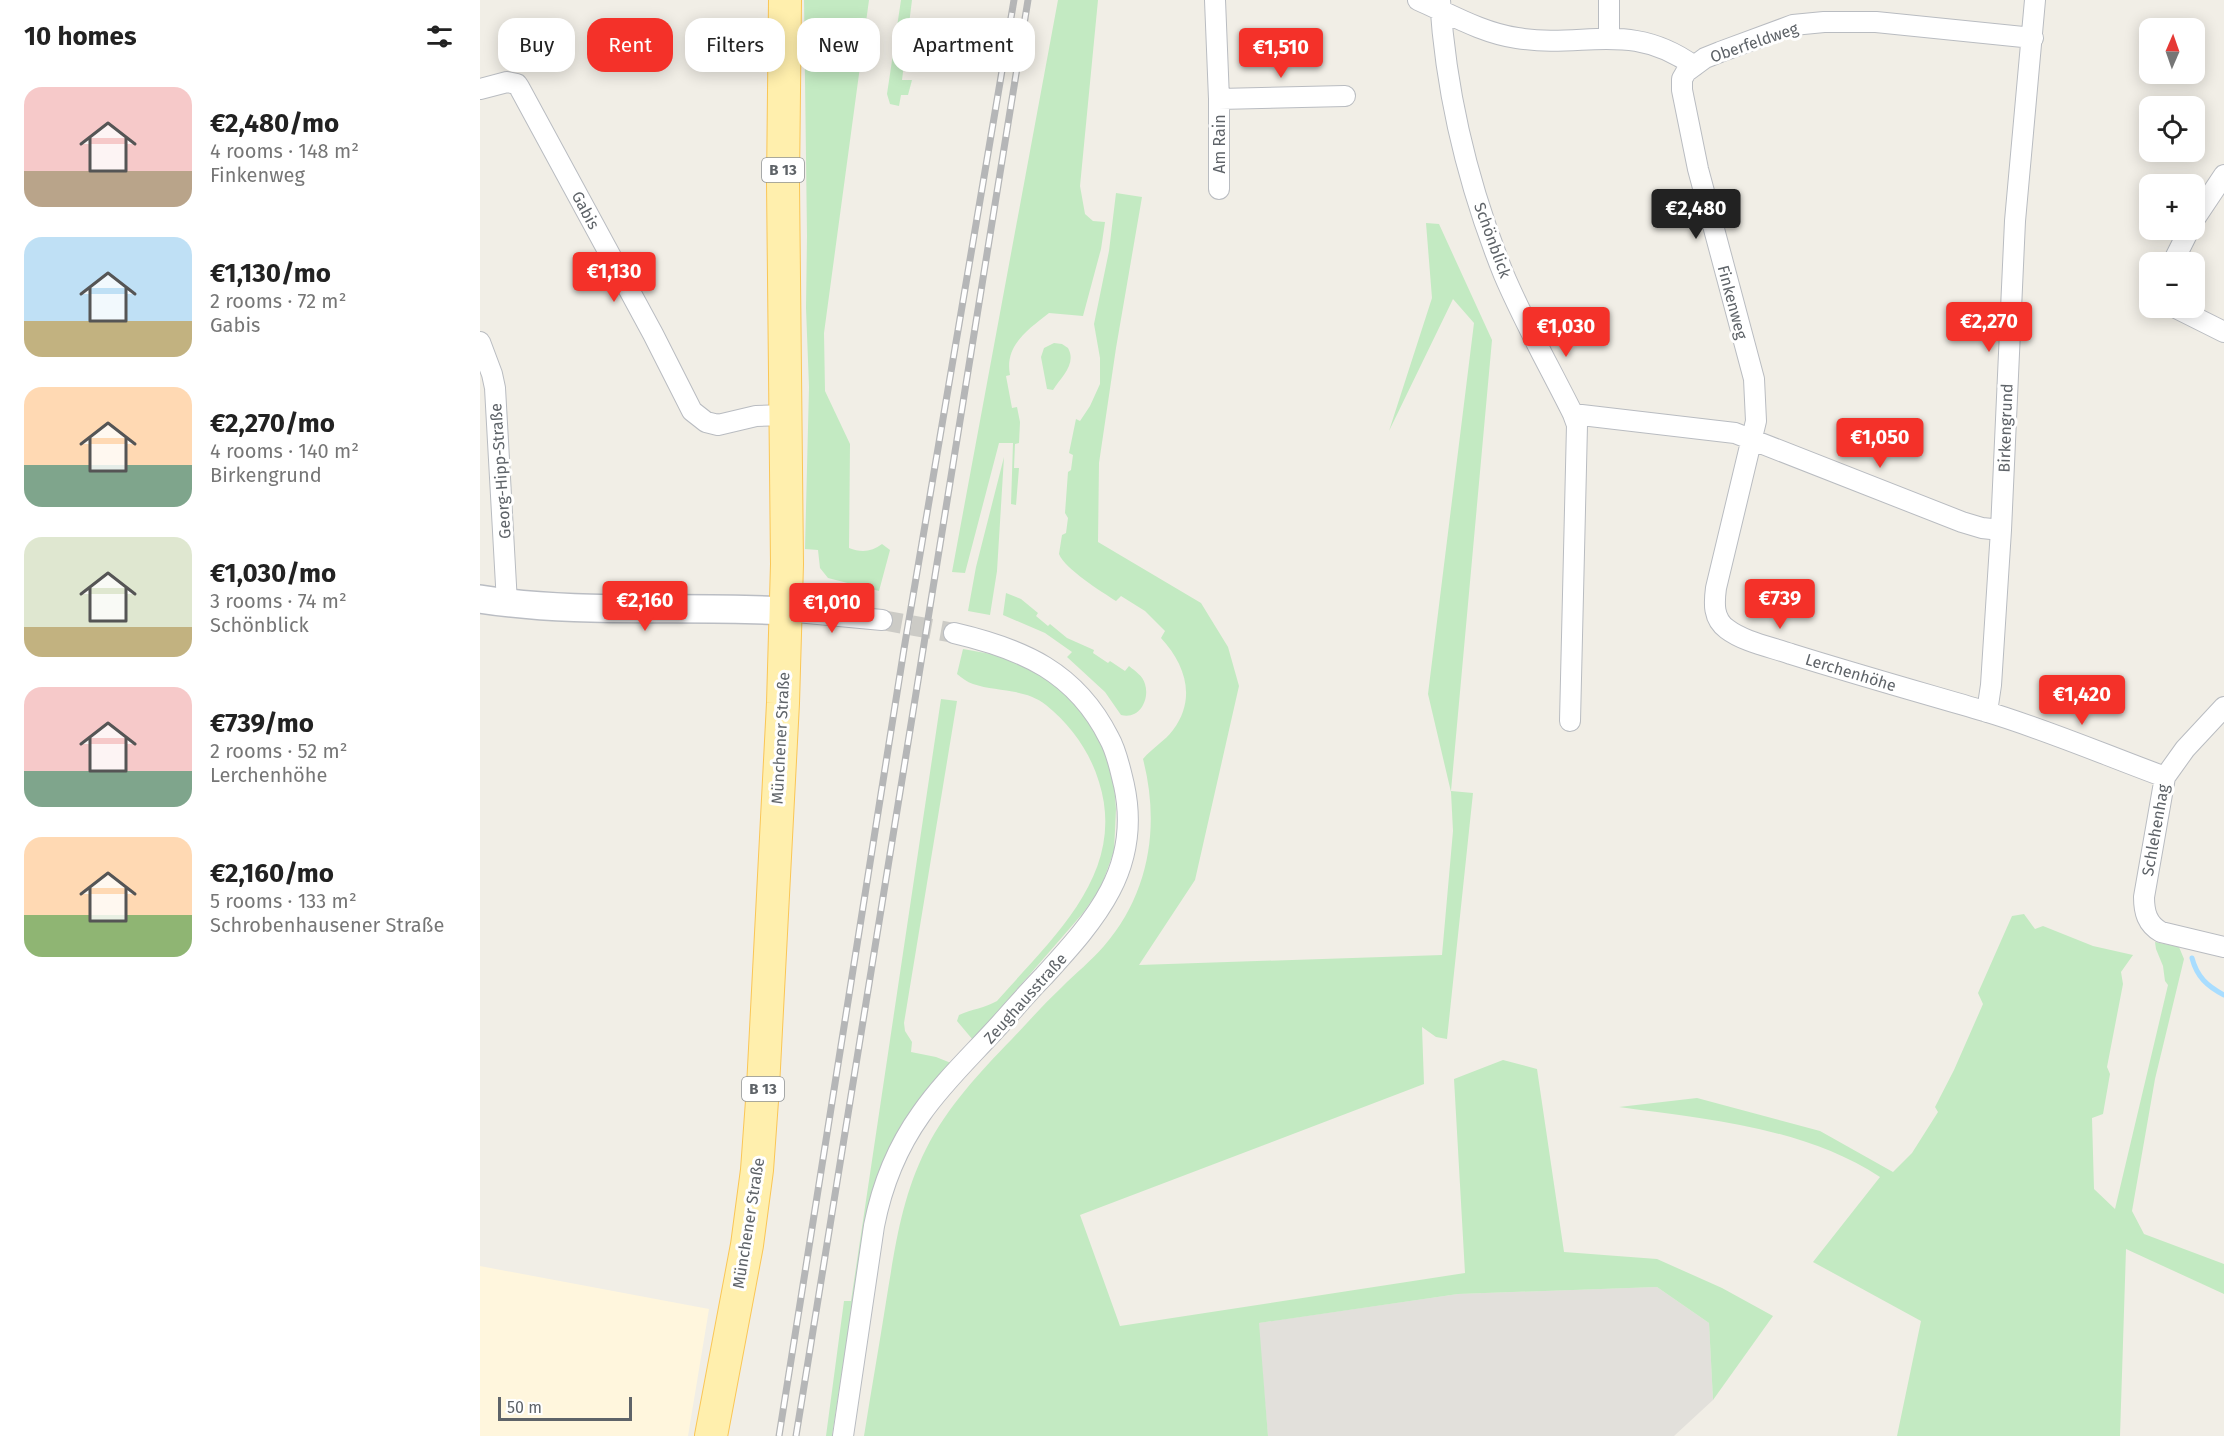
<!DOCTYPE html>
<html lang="en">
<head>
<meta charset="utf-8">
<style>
	body { margin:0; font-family:"Fira Sans",sans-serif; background:#f2f2f2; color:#222; height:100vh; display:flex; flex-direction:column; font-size:22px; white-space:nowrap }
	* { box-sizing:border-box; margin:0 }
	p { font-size:20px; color:#767676 }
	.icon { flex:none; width:33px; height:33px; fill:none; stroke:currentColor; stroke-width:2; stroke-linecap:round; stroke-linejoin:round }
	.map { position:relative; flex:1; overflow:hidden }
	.side { display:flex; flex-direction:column; background:#fff; width:480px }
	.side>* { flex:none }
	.banner { position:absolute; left:18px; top:18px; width:570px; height:54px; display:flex; gap:12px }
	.needle { width:39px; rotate:2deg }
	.buttons { position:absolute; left:1659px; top:18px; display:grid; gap:12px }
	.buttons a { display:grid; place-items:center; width:66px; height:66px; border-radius:12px; background:#fff; box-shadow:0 3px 15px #0003; font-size:30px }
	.scale { position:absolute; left:18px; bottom:15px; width:134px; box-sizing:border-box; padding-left:6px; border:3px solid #5e6368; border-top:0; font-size:16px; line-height:21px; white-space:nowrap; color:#5e6368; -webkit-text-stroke:4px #fff; paint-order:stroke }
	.price { position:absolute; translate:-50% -51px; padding:0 14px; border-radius:6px; background:#f43129; color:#fff; font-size:20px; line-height:39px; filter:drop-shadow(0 2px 3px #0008) }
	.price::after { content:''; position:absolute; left:50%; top:36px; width:18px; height:14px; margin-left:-9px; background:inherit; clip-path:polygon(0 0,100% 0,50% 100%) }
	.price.on { background:#222; color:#fff }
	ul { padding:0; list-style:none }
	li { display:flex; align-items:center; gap:18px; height:150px; padding:0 24px }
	li span { display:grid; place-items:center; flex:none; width:168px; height:120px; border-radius:18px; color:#555 }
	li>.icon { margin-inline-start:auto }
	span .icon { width:72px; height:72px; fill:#fffc; stroke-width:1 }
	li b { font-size:26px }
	h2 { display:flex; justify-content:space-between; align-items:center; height:72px; padding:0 24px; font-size:26px }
	.tag { padding:0 21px; border-radius:18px; background:#fff; box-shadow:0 3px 15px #0003; font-size:21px; line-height:54px }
	.tag.on { background:#f43129; color:#fff }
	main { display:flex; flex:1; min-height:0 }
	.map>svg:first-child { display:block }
	.commercial { fill:#fff6dd }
	.industrial { fill:#e2e0db }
	.green { fill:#c3eac2 }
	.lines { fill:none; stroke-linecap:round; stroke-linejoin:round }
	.stream { stroke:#a8ddff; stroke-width:5 }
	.street-tunnel { stroke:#cccbc6; stroke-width:20; stroke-dasharray:20 10; stroke-linecap:butt }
	.street-casing { stroke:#b9bcc1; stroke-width:22 }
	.secondary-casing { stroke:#babdc3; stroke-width:30 }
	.primary-casing { stroke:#fac656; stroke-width:34 }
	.street { stroke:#fff; stroke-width:20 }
	.secondary { stroke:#fff; stroke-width:27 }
	.primary { stroke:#ffefad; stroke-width:32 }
	.rail-casing { stroke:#b5b6b7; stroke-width:7 }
	.rail { stroke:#fff; stroke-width:4.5; stroke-dasharray:14; stroke-linecap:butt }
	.labels { text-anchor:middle; stroke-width:6; stroke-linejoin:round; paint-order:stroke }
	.shield { fill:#fff; stroke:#8e9295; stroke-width:1.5 }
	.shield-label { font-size:15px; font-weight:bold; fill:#5e6368 }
	.street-label { font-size:16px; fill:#5e6368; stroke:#fff }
</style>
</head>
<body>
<main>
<section class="side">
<h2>10 homes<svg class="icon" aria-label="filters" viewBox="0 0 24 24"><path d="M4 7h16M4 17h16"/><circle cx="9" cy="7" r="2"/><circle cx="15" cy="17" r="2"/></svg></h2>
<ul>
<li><span style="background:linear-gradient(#f6c9c9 70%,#b9a48a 0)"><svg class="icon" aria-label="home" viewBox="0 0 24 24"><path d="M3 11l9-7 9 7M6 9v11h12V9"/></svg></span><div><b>€2,480/mo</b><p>4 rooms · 148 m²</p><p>Finkenweg</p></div></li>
<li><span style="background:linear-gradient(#bfe0f5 70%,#c2b280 0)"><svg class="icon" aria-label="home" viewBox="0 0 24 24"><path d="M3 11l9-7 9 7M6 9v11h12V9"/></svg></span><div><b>€1,130/mo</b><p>2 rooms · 72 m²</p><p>Gabis</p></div></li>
<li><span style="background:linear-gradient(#ffd9b3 65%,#7fa58c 0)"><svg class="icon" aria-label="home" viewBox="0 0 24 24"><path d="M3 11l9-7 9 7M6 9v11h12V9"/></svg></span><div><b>€2,270/mo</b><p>4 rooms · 140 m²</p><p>Birkengrund</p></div></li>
<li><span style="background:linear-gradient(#dfe7d0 75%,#c2b280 0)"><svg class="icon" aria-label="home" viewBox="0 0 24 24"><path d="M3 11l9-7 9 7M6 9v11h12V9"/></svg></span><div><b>€1,030/mo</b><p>3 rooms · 74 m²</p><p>Schönblick</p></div></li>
<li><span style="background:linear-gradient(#f6c9c9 70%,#7fa58c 0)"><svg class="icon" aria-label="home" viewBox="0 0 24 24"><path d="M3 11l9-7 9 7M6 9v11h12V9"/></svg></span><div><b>€739/mo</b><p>2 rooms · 52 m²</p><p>Lerchenhöhe</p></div></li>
<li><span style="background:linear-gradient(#ffd9b3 65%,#8fb573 0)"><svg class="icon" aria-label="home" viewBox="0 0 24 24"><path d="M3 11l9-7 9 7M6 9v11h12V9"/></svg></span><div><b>€2,160/mo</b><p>5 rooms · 133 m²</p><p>Schrobenhausener Straße</p></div></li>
</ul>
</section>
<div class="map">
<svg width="1744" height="1436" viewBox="0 0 1744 1436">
	<rect width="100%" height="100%" fill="#f1eee6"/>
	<path class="commercial" d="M 0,1266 L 229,1309 L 208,1436 L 0,1436 Z"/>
	<path class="industrial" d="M 1177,1287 L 1229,1323 L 1233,1400 L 1194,1436 L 788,1436 L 778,1323 L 978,1294 Z"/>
	<path class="green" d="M 324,0 L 389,0 L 344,333 L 345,391 L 370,444 L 369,548 C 381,553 392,552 402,544 L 410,550 L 399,591 L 348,578 L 340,568 L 338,550 L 325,549 L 329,387 L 326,308 L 327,236 Z
		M 421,0 L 432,0 L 422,80 L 432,80 L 428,95 L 421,95 L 419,106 L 410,104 L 407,94 Z
		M 578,0 L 618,0 L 600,186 L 605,214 L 613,221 L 625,222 L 621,249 L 603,316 L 569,313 C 549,329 524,345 530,375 L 526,376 L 532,408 L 537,407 L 540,422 L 539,443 L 535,444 L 534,468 L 539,468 L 536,505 L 531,504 L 533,443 L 519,443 L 485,573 L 472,572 Z
		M 636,193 L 662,197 L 636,348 L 619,463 L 618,542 L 721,603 L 748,647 L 759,686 L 715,880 L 659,965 L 962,955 L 973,831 L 971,792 L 948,694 L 994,323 L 973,299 L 909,431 L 952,298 L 946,223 L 959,224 L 1012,340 L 971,791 L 993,793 L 967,1039 L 956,1037 L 942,1027 L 944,1084 L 600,1215 L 640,1326 L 985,1273 L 974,1079 L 1023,1060 L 1057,1069 L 1084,1252 L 1177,1259 L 1242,1288 L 1293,1316 L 1233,1400 L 1229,1323 L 1177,1287 L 978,1294 L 779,1323 L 788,1436 L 384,1436 C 391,1391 399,1347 406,1302 C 415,1248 421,1199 446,1149 C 468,1106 499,1073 532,1039 C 548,1022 565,1003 582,987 C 596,973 611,961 624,946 C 670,893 680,825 663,759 C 672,748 685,741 693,730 C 717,698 705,664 681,638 L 685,631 L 665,611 L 641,596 L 636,601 C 622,592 585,569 579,554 L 582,535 L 586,533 L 588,518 L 585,513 L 588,472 L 591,470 L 593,455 L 589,453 L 596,419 L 600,421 L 610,406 L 620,384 L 620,358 L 614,324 L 629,251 Z
		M 574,343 L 582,344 L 588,348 C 597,364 581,377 573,390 L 567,389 L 561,357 L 564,348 Z
		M 524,457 L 517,571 L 510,615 L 488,611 L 496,567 Z
		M 526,593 L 541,599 L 558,613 L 556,616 L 568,626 L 570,624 L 587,638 L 614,650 L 613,653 L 628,663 L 630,661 L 645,671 L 649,666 C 655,671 663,676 665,684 C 670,700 659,720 641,715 L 625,692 L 587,657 L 592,652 L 565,633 L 523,615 Z
		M 483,649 L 522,656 L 560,673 L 585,691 L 618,733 L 626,752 L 634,784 L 636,809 L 634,851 L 621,887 L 603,913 L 493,1040 L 477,1021 L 479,1015 C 492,1009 505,1008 517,1001 C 571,939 648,874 619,782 C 610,752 591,725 566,705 C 545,688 516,692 493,684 C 487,682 482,678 477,674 Z
		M 461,699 L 477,701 L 424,1023 L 425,1031 L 432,1042 L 431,1052 L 456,1057 L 471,1063 L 380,1255 L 352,1436 L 346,1436 L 364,1301 L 371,1301 Z
		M 1544,914 L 1555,929 L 1563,926 L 1613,946 L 1653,955 L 1641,972 L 1643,984 L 1627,1067 L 1630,1074 L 1623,1114 L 1612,1118 L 1614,1189 L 1635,1209 L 1688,985 L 1685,981 L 1683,966 L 1676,949 L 1675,942 L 1699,947 L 1704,959 L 1675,1079 L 1652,1211 L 1664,1234 L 1744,1264 L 1744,1294 L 1646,1249 L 1640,1436 L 1417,1436 L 1441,1321 L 1333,1262 L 1400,1177 C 1323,1127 1227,1119 1139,1107 L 1217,1098 L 1340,1131 L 1413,1172 L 1432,1153 L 1458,1112 L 1455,1107 L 1474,1070 L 1503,1004 L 1498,993 L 1532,916 Z"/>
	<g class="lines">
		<path class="stream" d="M 1712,958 C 1717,977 1727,986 1744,995"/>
		<path class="street-tunnel" d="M 402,620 L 474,633"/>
		<g class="street-casing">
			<path id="street" d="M 735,0 L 739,99 L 739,189
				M 938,0 C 970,14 1002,33 1037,38 C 1104,49 1150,20 1214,66
				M 960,0 C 966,94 989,188 1024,275 C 1044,322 1070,368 1093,414 L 1097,425 L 1090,721
				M 1129,38 L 1129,0
				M 1553,38 L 1396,22 L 1344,22 L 1313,25 L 1240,52 L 1225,58 L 1206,72 L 1202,79 L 1202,90 L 1218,169 L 1274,379 L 1276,421 L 1236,588 C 1234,603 1233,619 1247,629 C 1264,642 1291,647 1311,654 C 1375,674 1439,692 1504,711 C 1565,729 1625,755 1685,777
				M 0,89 L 27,82 L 37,84 L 39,87 L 173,334 L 212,411 L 226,422 L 238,425 L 276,416 L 305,415
				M 739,99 L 865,96
				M 1714,220 L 1744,175
				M 1693,262 L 1709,230
				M 1696,308 L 1744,332
				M 0,342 L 12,374 L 15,388 L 27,603
				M 1093,414 L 1255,433 L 1482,522 L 1502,528 L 1521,530
				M 306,611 L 402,620
				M 1744,707 L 1705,749 L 1685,777 L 1664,897 C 1664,912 1667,924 1681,932 L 1744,947
				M 1507,712 L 1511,685 L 1521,530 L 1535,221 L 1555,0
				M 363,1436 L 394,1226 C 402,1185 416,1149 441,1114 C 461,1085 488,1059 512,1033 C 530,1014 546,994 564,976 C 616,919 662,868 644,785 C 640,769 637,752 629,738 C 596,672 543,649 474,633"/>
		</g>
		<g class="secondary-casing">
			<path id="secondary" d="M 0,599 C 101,615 204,605 306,611"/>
		</g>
		<g class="primary-casing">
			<path id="primary" d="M 231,1436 L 267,1245 L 277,1170 L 283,1087 L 303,703 L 307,564 L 303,183 L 305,0"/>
		</g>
		<use href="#street" class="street"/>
		<use href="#secondary" class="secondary"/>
		<use href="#primary" class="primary"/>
		<g class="rail-casing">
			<path id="rail" d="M 299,1436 L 424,649 L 534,0
				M 316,1436 L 548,0"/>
		</g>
		<use href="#rail" class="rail"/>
	</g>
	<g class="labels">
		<g class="shield">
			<rect x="282" y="158" width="42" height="24" rx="4.5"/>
			<rect x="262" y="1077" width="42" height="24" rx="4.5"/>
		</g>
		<g class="shield-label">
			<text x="303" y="175">B 13</text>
			<text x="283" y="1094">B 13</text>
		</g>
		<g class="street-label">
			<text transform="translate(1274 42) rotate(-19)" y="6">Oberfeldweg</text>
			<text transform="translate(739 144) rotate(-90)" y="6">Am Rain</text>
			<text transform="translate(106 210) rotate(62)" y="6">Gabis</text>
			<text transform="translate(1013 240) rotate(70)" y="6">Schönblick</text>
			<text transform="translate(1253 302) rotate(75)" y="6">Finkenweg</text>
			<text transform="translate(1525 428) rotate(-88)" y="6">Birkengrund</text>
			<text transform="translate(20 471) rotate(-94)" y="6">Georg-Hipp-Straße</text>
			<text transform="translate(1371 672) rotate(17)" y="6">Lerchenhöhe</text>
			<text transform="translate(300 738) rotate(-87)" y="6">Münchener Straße</text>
			<text transform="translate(1675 830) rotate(-80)" y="6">Schlehenhag</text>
			<text transform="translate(545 998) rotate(-48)" y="6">Zeughausstraße</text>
			<text transform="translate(268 1223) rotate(-81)" y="6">Münchener Straße</text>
		</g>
	</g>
</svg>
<div class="buttons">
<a><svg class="needle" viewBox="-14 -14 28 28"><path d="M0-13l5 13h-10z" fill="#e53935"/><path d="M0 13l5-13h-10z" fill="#767676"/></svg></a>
<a><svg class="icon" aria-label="locate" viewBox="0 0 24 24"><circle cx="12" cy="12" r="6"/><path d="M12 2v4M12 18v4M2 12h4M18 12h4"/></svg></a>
<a>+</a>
<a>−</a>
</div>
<div class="scale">50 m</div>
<b class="price" style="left:801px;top:79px">€1,510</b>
<b class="price on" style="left:1216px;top:240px">€2,480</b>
<b class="price" style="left:134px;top:303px">€1,130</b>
<b class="price" style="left:1509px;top:353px">€2,270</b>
<b class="price" style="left:1086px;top:358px">€1,030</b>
<b class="price" style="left:1400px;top:469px">€1,050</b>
<b class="price" style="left:1300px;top:630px">€739</b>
<b class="price" style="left:165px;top:632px">€2,160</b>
<b class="price" style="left:352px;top:634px">€1,010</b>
<b class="price" style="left:1602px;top:726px">€1,420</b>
<div class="banner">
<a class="tag">Buy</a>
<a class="tag on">Rent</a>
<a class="tag">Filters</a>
<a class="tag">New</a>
<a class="tag">Apartment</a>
</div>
</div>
</main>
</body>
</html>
